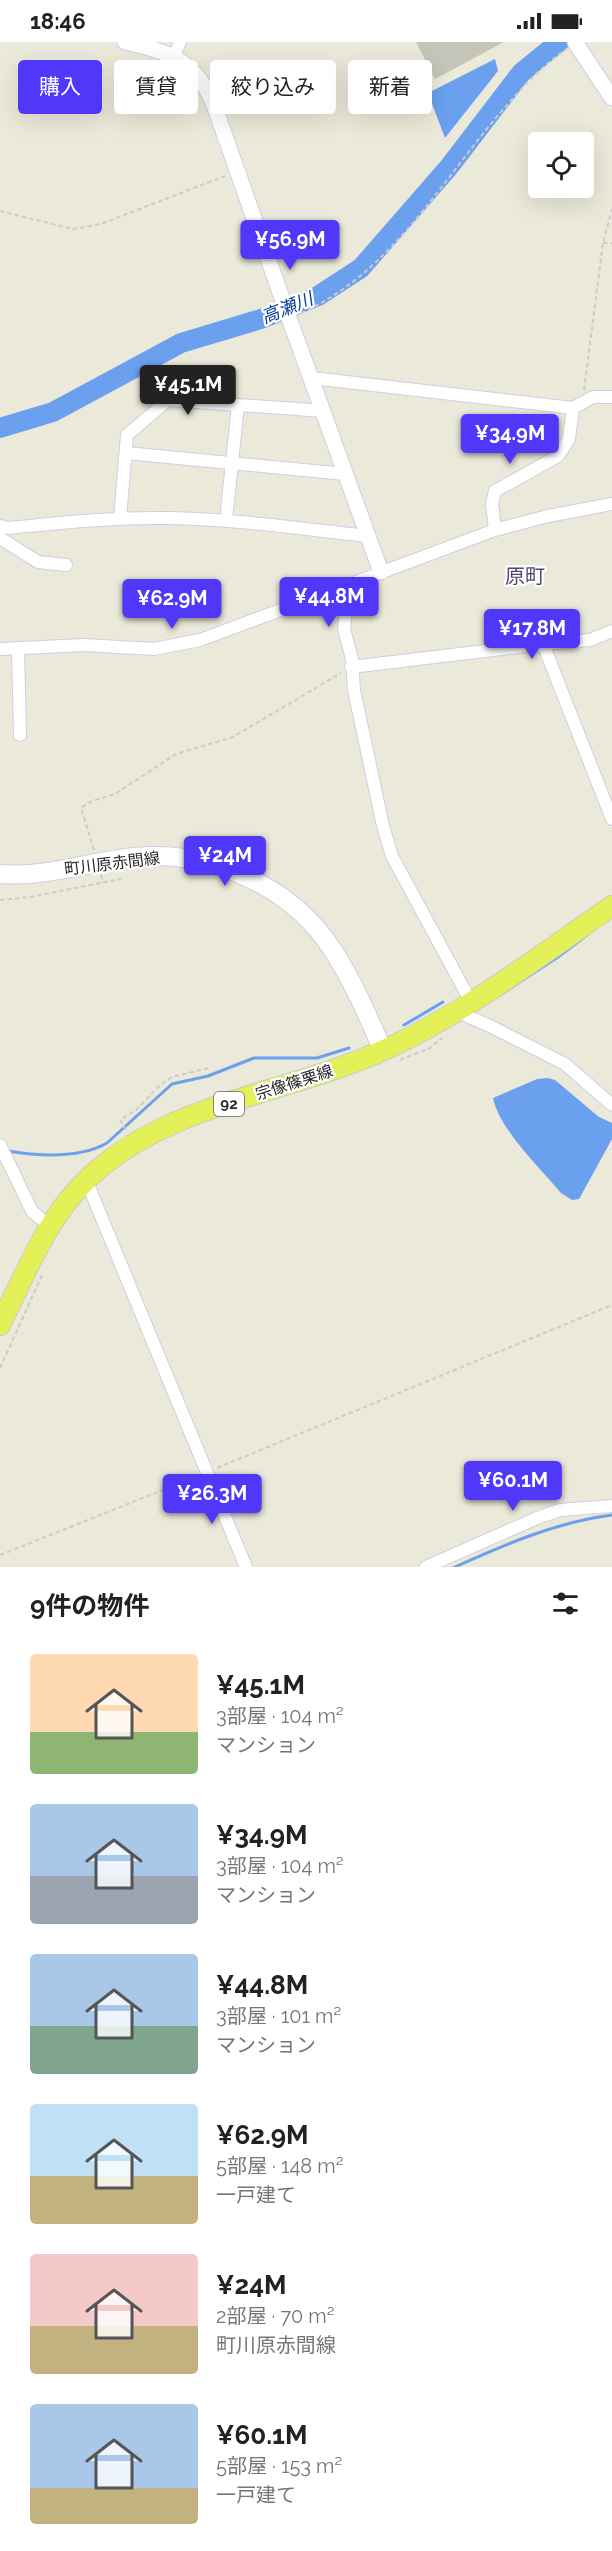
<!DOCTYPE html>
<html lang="ja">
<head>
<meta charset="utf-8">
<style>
	body { margin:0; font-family:Raleway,"Noto Sans JP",sans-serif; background:#f6f6f6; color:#222; height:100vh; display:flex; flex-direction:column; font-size:22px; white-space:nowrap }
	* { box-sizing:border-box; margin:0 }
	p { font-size:20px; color:#767676 }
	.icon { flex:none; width:33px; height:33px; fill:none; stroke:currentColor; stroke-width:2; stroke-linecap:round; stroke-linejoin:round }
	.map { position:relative; height:1525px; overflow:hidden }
	.sheet { display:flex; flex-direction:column; background:#fff; flex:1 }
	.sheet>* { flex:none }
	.guide { position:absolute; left:18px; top:18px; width:576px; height:54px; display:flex; gap:12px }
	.tools { position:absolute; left:528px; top:90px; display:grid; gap:12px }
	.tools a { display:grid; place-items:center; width:66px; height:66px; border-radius:6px; background:#fff; box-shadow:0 6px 24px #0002; font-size:30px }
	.price { position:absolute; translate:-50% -51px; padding:0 14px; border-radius:6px; background:#5137fa; color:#fff; font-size:20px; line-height:39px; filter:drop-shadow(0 2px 3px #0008) }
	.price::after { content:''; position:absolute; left:50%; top:36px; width:18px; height:14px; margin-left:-9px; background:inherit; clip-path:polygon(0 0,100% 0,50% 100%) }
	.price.active { background:#222; color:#fff }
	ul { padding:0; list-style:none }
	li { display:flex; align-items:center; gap:18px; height:150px; padding:0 30px }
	li span { display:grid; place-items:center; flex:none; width:168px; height:120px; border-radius:6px; color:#555 }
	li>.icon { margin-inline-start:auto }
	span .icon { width:72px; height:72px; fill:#fffc; stroke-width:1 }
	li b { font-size:26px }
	h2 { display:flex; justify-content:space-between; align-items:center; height:72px; padding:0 30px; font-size:26px }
	.tag { padding:0 21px; border-radius:6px; background:#fff; box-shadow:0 6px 24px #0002; font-size:21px; line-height:54px }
	.tag.active { background:#5137fa; color:#fff }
	.status { display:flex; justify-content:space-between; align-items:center; height:42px; padding:0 30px; background:#fff; direction:ltr }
	.status svg { height:16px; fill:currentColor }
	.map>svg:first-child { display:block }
	.water { fill:#6aa0ee }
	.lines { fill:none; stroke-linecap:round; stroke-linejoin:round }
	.stream { stroke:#6aa0ee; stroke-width:3 }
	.river { stroke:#6aa0ee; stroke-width:20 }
	.building { fill:#c6c5b9 }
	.minor-casing { stroke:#d1cee1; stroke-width:14 }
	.tertiary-casing { stroke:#d1cee1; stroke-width:17 }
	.secondary-casing { stroke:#d1cee1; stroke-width:20 }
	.primary-casing { stroke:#cbcbcb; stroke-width:22 }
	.path { stroke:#cbcbcb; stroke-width:2; stroke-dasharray:4.5 3; stroke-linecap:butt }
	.minor { stroke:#fff; stroke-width:12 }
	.tertiary { stroke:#fff; stroke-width:15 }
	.secondary { stroke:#fff; stroke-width:18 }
	.primary { stroke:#e3f058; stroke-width:20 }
	.labels { text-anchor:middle; stroke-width:4.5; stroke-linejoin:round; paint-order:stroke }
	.shield { fill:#fff; stroke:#686868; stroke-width:1.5 }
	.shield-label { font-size:15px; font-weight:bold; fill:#282828 }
	.street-label { font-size:16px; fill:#282828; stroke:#fff }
	.water-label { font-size:18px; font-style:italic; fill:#0d3b97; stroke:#fff }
	.quarter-label { font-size:20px; fill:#4f4878; stroke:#fff }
</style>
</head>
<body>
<div class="status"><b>18:46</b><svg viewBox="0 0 49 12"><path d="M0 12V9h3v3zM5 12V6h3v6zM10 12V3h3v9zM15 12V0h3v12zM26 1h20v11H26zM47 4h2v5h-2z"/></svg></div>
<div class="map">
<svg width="612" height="1525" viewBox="0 0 612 1525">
	<rect width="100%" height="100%" fill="#ebe9d9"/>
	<path class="water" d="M 495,17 L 498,29 L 445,96 L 428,51 Z
		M 548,1036 L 555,1038 L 599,1075 L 612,1081 L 612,1097 L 579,1157 L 572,1158 L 561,1151 C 541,1127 499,1087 493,1056 L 537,1037 Z"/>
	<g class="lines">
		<path class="stream" d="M 497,955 L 558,915 L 587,893
			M 404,983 L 443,960
			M 8,1109 C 39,1114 79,1117 107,1101 L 172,1042 L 208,1034 L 254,1016 L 317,1016 L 349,1006
			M 455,1525 C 506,1502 557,1480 612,1473"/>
		<path class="river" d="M 0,386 L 53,370 L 181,301 L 261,277 L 318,254 L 361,226 L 449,125 L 521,31 L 559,0"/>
	</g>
	<path class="building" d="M 416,0 L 504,0 L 435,37 Z"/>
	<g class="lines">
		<g class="minor-casing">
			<path id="minor" d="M 174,14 L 180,0
				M 312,336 L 573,366 L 593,355 L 612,355
				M 126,411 L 345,432
				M 120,477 L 127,393 L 168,358 L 324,369
				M 226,478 L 238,363
				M 0,484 L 8,486 C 61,481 114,475 168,476 C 235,477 301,487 368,494
				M 495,488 L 492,461 L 495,449 L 558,414 L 569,397 L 573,366
				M 0,496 L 38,520 L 66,523
				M 342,545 L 347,558 L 344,587 L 352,617 L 354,648 L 383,784 L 392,814 L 471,960
				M 543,602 L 590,598 L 612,589
				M 0,607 L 84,603 L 154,607 L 200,598 L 495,488 L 548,474 L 612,462
				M 18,607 L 20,693
				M 351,625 L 543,602 L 612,777
				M 456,969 L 492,985 L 565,1022 L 612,1063
				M 0,1103 L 32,1169 L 50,1185
				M 86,1138 L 246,1525
				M 426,1525 L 537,1476 L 560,1468 L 612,1464"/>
		</g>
		<g class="tertiary-casing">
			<path id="tertiary" d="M 125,0 C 169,10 193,17 213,60 L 289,276 L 381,530
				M 575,0 L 612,56"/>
		</g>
		<g class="secondary-casing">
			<path id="secondary" d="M 0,832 C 45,836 91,819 135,815 C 210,808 291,844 332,907 C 353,939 368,974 383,1009"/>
		</g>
		<g class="primary-casing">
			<path id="primary" d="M 0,1283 C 21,1241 40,1193 70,1156 C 148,1061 280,1056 386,1007 C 467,970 539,914 612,864"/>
		</g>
		<path class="path" d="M 0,169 L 73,187 L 101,182 L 225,134
			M 603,201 L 612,201
			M 301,271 C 391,231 439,142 501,70 C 521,47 541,24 567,7
			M 584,348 L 603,201 L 612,167
			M 94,808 L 81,766 L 92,759 L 115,752 L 176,712 L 233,695 L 341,631
			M 101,833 L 103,841
			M 0,858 L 30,855 L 121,837
			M 400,1018 L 430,1006 L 442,996
			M 126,1088 L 120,1078 L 136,1068 L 161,1042 L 172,1035 L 209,1026
			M 0,1326 L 42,1233
			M 217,1426 L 612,1263
			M 0,1513 L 198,1434"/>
		<use href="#minor" class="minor"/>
		<use href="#tertiary" class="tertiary"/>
		<use href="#secondary" class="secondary"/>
		<use href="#primary" class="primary"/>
	</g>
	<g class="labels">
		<rect class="shield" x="214" y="1050" width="30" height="24" rx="4.5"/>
		<g class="shield-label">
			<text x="229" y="1067">92</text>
		</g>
		<g class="street-label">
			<text transform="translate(112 821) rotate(-7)" y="6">町川原赤間線</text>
			<text transform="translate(294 1040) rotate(-18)" y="6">宗像篠栗線</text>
		</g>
		<g class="water-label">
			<text transform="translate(287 266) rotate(-22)" y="6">高瀬川</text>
		</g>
		<g class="quarter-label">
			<text x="525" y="541">原町</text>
		</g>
	</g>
</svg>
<div class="tools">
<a><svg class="icon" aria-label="locate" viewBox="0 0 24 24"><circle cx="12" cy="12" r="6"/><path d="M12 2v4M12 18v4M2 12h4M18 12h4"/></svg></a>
</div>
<b class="price" style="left:290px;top:229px">¥56.9M</b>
<b class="price active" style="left:188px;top:374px">¥45.1M</b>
<b class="price" style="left:510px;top:423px">¥34.9M</b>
<b class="price" style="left:329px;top:586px">¥44.8M</b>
<b class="price" style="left:172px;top:588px">¥62.9M</b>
<b class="price" style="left:532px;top:618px">¥17.8M</b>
<b class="price" style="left:225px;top:845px">¥24M</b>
<b class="price" style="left:513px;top:1470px">¥60.1M</b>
<b class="price" style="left:212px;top:1483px">¥26.3M</b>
<div class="guide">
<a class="tag active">購入</a>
<a class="tag">賃貸</a>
<a class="tag">絞り込み</a>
<a class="tag">新着</a>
</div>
</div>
<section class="sheet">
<h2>9件の物件<svg class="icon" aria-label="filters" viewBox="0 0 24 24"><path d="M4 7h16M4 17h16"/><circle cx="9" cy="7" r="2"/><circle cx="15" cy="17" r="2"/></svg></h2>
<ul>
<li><span style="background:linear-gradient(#ffd9b3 65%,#8fb573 0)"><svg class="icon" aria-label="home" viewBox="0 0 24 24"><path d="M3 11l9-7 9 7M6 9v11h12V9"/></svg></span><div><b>¥45.1M</b><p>3部屋 · 104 m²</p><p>マンション</p></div></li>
<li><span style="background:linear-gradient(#a9c7e8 60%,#9aa5b1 0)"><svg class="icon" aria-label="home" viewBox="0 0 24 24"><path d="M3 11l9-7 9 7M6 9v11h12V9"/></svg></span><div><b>¥34.9M</b><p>3部屋 · 104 m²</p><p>マンション</p></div></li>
<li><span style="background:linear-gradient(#a9c7e8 60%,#7fa58c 0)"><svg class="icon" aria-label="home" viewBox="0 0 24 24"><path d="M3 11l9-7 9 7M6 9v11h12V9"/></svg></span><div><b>¥44.8M</b><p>3部屋 · 101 m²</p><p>マンション</p></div></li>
<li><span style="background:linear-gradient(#bfe0f5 60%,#c2b280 0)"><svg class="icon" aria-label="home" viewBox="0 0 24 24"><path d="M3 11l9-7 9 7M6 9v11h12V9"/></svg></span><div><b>¥62.9M</b><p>5部屋 · 148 m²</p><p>一戸建て</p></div></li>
<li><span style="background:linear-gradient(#f6c9c9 60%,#c2b280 0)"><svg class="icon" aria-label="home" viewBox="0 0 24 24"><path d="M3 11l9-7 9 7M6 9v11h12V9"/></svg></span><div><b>¥24M</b><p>2部屋 · 70 m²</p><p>町川原赤間線</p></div></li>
<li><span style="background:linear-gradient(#a9c7e8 70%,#c2b280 0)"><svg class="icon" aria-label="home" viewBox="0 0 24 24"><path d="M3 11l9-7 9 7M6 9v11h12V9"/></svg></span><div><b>¥60.1M</b><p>5部屋 · 153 m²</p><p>一戸建て</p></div></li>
</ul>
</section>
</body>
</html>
